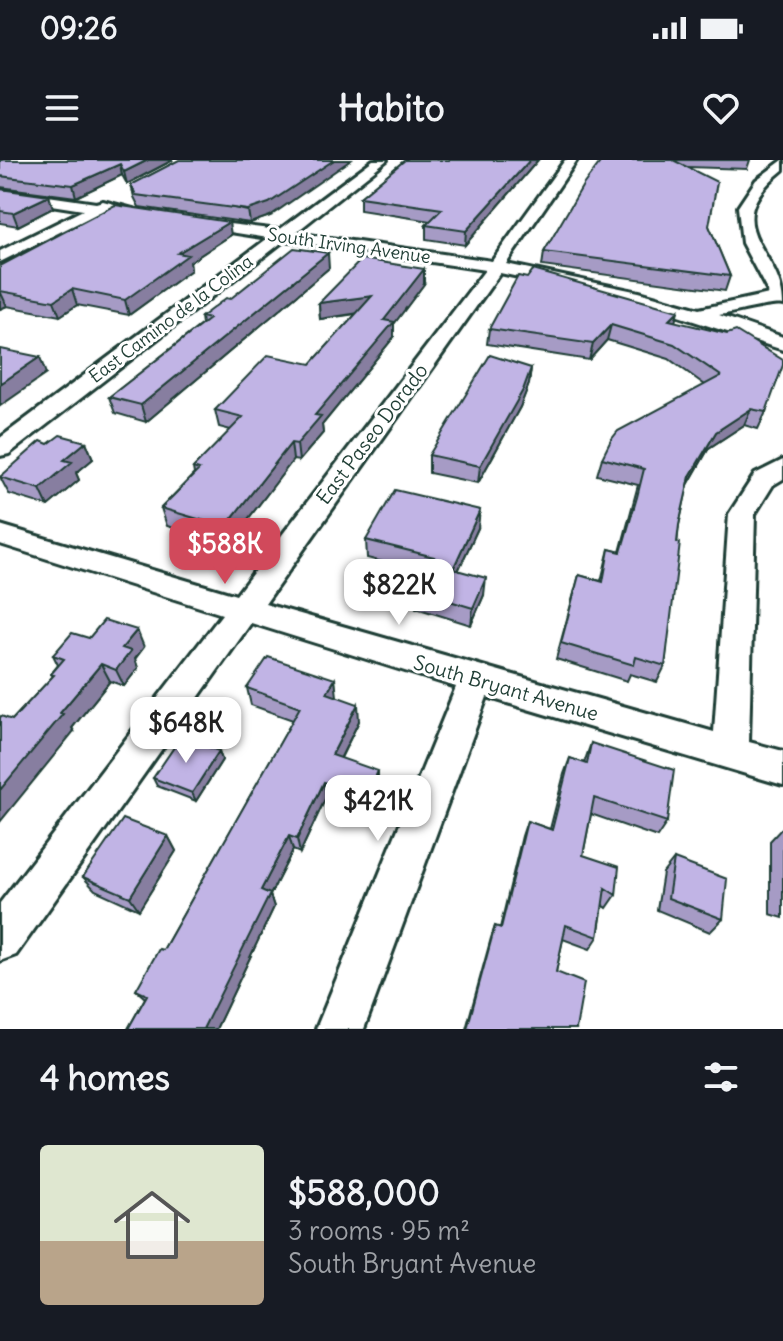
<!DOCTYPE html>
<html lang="en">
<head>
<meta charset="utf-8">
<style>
	body { margin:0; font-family:Delius,sans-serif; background:#242831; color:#f1f3f6; height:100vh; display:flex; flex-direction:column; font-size:30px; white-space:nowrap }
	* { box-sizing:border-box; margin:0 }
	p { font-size:26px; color:#9ea1a6 }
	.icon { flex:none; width:44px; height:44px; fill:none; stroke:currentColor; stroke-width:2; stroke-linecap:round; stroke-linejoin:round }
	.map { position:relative; height:869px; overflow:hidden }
	.details { display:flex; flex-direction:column; background:#171b24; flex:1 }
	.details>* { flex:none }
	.price { position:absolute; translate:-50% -68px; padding:0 18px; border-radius:16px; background:#fff; color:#222; font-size:26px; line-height:52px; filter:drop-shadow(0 2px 4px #0008) }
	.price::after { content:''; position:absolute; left:50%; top:48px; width:24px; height:18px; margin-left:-12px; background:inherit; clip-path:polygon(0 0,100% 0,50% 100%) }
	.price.on { background:#d1495b; color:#fff }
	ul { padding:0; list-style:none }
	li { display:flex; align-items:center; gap:24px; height:200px; padding:0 40px }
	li+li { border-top:2px solid #363941 }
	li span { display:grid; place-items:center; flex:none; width:224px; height:160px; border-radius:8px; color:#555 }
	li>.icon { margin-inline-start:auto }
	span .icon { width:96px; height:96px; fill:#fffc; stroke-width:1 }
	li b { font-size:34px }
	h2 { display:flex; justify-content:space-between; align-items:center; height:96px; padding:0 40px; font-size:34px }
	.status { display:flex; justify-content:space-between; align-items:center; height:56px; padding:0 40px; background:#171b24; direction:ltr }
	.status svg { height:22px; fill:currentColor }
	header { display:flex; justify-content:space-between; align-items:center; height:104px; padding:0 40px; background:#171b24; font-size:36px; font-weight:700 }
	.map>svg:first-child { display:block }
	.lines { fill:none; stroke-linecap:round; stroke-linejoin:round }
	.minor-casing { stroke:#1f3d34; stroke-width:6 }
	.minor { fill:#fff; fill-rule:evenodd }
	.wall { fill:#a69bc5; stroke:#1f3d34; stroke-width:2 }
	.shaded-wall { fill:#877ea0; stroke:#1f3d34; stroke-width:2 }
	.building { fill:#c1b4e5; stroke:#1f3d34; stroke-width:2 }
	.labels { text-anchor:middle; stroke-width:6; stroke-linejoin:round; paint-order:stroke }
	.far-street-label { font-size:18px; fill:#1f3d34; stroke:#fff }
	.street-label { font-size:20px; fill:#1f3d34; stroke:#fff }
</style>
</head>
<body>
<div class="status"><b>09:26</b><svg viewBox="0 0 49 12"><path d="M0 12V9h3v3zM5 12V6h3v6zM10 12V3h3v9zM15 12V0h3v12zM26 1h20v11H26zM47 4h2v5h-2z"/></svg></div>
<header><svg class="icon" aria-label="menu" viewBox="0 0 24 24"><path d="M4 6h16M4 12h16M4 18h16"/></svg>Habito<svg class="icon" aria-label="heart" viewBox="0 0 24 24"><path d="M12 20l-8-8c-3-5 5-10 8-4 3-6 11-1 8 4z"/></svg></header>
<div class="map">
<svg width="783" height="869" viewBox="0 0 783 869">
	<rect width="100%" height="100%" fill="#fff"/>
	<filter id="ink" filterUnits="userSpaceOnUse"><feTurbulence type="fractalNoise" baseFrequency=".0125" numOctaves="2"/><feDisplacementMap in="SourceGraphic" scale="16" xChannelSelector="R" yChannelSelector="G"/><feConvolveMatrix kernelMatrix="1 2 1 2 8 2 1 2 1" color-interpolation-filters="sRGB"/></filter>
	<g filter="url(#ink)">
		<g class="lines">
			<g class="minor-casing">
				<path id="minor" d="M 373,0 L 387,0 L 295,73 L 492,101 L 565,0 L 577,0 L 506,104 L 639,132 L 699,149 L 769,134 L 742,83 L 738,47 L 756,20 L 783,0 L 783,10 C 712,67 783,89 783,145 C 773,142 735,153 719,155 L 783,177 L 783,190 L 635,142 L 500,113 L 265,444 L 714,572 L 729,354 L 755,314 L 783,300 L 783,319 L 773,325 L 755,354 L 749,582 L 783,591 L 783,625 L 487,537 L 364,869 L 316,869 L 456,527 L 251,463 L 16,795 L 0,801 L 0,743 L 222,454 L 0,384 L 0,365 L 236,435 L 485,110 L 285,80 L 9,294 L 0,296 L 0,278 L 268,78 L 192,66 L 185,62 L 187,59 L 279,70 Z
					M 0,29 L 96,43 L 103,41 L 155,55 L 148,59 L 100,52 L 0,102 L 0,91 L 83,50 L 0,37 Z"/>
			</g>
			<use href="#minor" class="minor"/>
		</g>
		<path class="wall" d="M 0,0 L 173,0 L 127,24 L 122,15 L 76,37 L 0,27 Z
			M 405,0 L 538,0 L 465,85 L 426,79 L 426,65 L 430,61 L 360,50 L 360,37 Z
			M 602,0 L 750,0 L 747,9 L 688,7 L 709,66 L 730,116 L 725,131 L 542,106 L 544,92 Z
			M 131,25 L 270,56 L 250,63 L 139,47 L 134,37 Z
			M 0,29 L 49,36 L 53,48 L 18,66 L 0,63 Z
			M 231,75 L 190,102 L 191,110 L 129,155 L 77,145 L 60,156 L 7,146 L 0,149 L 0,106 Z
			M 329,108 L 146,262 L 115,253 L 109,237 L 202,164 L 201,157 L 230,139 Z
			M 424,124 L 394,164 L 394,177 L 322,265 L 323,273 L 299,301 L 293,300 L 229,384 L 167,366 L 161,348 L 194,314 L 193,308 L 231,270 L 219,267 L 215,250 L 311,204 L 356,154 L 320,159 L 319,143 Z
			M 675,162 L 766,252 L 758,269 L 744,265 L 709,288 L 688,325 L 679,365 L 665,506 L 657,522 L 630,514 L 627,521 L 556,499 L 579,415 L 601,421 L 609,389 L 620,392 L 638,325 L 597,315 L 602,298 L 705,225 L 669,199 L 607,180 L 589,200 L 487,184 L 489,169 Z
			M 531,208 L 529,224 L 520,247 L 478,323 L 429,313 L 429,295 Z
			M 86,282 L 93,299 L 76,313 L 79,320 L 48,346 L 9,334 L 0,317 L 48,284 Z
			M 478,368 L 458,411 L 484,435 L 471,465 L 416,448 L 416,431 L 426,413 L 367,398 L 366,380 Z
			M 89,478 L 144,487 L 135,499 L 138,508 L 124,526 L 110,521 L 72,568 L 74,571 L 12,560 L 53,516 L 51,514 L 58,505 L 53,495 Z
			M 335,519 L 336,537 L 359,561 L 341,598 L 378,626 L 367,651 L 326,637 L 300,693 L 293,690 L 270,735 L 274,747 L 216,869 L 128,869 L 145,838 L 136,830 L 163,790 L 293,560 L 251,545 L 247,528 Z
			M 591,583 L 667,662 L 657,677 L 591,654 L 583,695 L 616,735 L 607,748 L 603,745 L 598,777 L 590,789 L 563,779 L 556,812 L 576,869 L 466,869 L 491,778 L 495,766 L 500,768 L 522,676 L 527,661 L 550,669 L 564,614 L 570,598 L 584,603 Z
			M 219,591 L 222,600 L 196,641 L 157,626 L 153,618 Z
			M 783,667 L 783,758 L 770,754 L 770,681 Z
			M 168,676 L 176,691 L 139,750 L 95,730 L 83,717 Z
			M 674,699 L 723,759 L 710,772 L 657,750 L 663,713 Z"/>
		<path class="shaded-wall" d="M 148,0 L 173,0 L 127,24 L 124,12 Z
			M 334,0 L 351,0 L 270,56 L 250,63 L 248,50 Z
			M 530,0 L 538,0 L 465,85 L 466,71 Z
			M 120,4 L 122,15 L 76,37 L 73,25 Z
			M 49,36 L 53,48 L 18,66 L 13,53 Z
			M 229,62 L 231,75 L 190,102 L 191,110 L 129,155 L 125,140 L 178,93 Z
			M 328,93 L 329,108 L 146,262 L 141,245 Z
			M 424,109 L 424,124 L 394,164 L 394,177 L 322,265 L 323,273 L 299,301 L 297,284 L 315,255 L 384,160 Z
			M 72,129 L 77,145 L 60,156 L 54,141 Z
			M 0,131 L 7,146 L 0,149 Z
			M 372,136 L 372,151 L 320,159 L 319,143 Z
			M 678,151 L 674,166 L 669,160 Z
			M 611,165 L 607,180 L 589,200 L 593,184 Z
			M 40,197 L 46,214 L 0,246 L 0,224 Z
			M 531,208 L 529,224 L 520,247 L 478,323 L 480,306 Z
			M 751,249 L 744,265 L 709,288 L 683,333 L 690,316 L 716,272 Z
			M 86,282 L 93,299 L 76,313 L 79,320 L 48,346 L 40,329 L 64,300 Z
			M 291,283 L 293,300 L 229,384 L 225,367 Z
			M 480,350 L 478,368 L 451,426 L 453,409 Z
			M 486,418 L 484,435 L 471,465 L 473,448 Z
			M 137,470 L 144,487 L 135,499 L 138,508 L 124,526 L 116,510 L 122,488 Z
			M 101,504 L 110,521 L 72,568 L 74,571 L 0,662 L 0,630 L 60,553 Z
			M 335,519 L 337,536 L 329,550 L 327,533 Z
			M 358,544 L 359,561 L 334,611 L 332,595 Z
			M 219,591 L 222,600 L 196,641 L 192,633 Z
			M 378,611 L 378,626 L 367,651 L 367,636 Z
			M 324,622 L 326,637 L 300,693 L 297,679 Z
			M 168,676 L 176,691 L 139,750 L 130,737 Z
			M 289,676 L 293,690 L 270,735 L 274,747 L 216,869 L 203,869 L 261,730 Z"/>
		<path class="building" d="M 0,0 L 148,0 L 124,12 L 120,4 L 73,25 L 0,16 Z
			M 179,0 L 334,0 L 269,43 L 248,50 L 136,35 L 131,25 Z
			M 405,0 L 530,0 L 466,71 L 426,65 L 442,49 L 360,37 Z
			M 602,0 L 673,0 L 717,22 L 709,66 L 730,116 L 544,92 L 583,25 Z
			M 0,29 L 49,36 L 13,53 L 0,51 Z
			M 115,45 L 229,62 L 178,93 L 188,95 L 125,140 L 72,129 L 54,141 L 0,131 L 0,106 Z
			M 294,88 L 328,93 L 141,245 L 109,237 L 209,159 L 201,157 L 226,138 L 230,139 Z
			M 362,99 L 424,109 L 384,160 L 394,162 L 315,255 L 321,256 L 297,284 L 291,283 L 225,367 L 161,348 L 199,310 L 193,308 L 243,257 L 215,250 L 268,195 L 311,204 L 372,136 L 319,143 Z
			M 533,110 L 678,151 L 669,160 L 727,174 L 736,171 L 783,200 L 783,205 L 766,252 L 751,249 L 716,272 L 690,316 L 679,365 L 677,382 L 680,383 L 665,506 L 636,497 L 634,505 L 561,483 L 579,415 L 603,422 L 609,389 L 621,392 L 637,337 L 644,309 L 602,298 L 611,280 L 618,271 L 721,216 L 674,184 L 611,165 L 593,184 L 489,169 L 518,116 L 527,118 Z
			M 0,189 L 1,189 L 40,197 L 0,224 Z
			M 490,195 L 531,208 L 523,230 L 480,306 L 429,295 Z
			M 60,275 L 86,282 L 64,300 L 72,302 L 40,329 L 0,317 L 41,281 L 48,284 Z
			M 395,330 L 480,350 L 453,409 L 486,418 L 473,448 L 416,431 L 434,397 L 366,380 Z
			M 104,460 L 137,470 L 122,488 L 131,491 L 116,510 L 101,504 L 60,553 L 63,554 L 0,630 L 0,557 L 1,556 L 12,560 L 54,515 L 51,514 L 64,499 L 53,495 L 72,473 L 89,478 Z
			M 268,497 L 335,519 L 327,533 L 358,544 L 332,595 L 378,611 L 367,636 L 324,622 L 297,679 L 289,676 L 261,730 L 270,734 L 203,869 L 128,869 L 147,835 L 136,830 L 159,789 L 163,790 L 300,547 L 247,528 Z
			M 181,577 L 219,591 L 192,633 L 153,618 Z
			M 591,583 L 674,610 L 667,662 L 594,638 L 583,695 L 619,707 L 616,735 L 605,728 L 598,777 L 566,765 L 556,812 L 584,823 L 576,869 L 467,869 L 495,766 L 501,768 L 527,661 L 552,670 L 570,598 L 587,604 Z
			M 123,659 L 168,676 L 130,737 L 83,717 Z
			M 674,699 L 727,719 L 723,759 L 668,738 Z"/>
	</g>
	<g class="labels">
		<g class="far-street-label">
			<text transform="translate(349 86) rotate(8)" y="6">South Irving Avenue</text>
			<text transform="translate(171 159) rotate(-37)" y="6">East Camino de la Colina</text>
		</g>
		<g class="street-label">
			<text transform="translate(372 274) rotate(-53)" y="7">East Paseo Dorado</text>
			<text transform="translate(506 528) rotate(16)" y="7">South Bryant Avenue</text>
		</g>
	</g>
</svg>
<b class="price on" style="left:225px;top:426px">$588K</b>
<b class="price" style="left:399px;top:467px">$822K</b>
<b class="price" style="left:186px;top:605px">$648K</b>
<b class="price" style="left:378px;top:683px">$421K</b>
</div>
<section class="details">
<h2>4 homes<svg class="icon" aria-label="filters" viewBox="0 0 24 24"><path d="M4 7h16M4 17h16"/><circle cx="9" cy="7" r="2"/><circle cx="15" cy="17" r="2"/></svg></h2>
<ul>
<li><span style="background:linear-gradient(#dfe7d0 60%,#b9a48a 0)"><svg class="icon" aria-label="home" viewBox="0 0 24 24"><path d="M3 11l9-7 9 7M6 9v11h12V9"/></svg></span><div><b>$588,000</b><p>3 rooms · 95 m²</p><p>South Bryant Avenue</p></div></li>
</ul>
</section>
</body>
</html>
